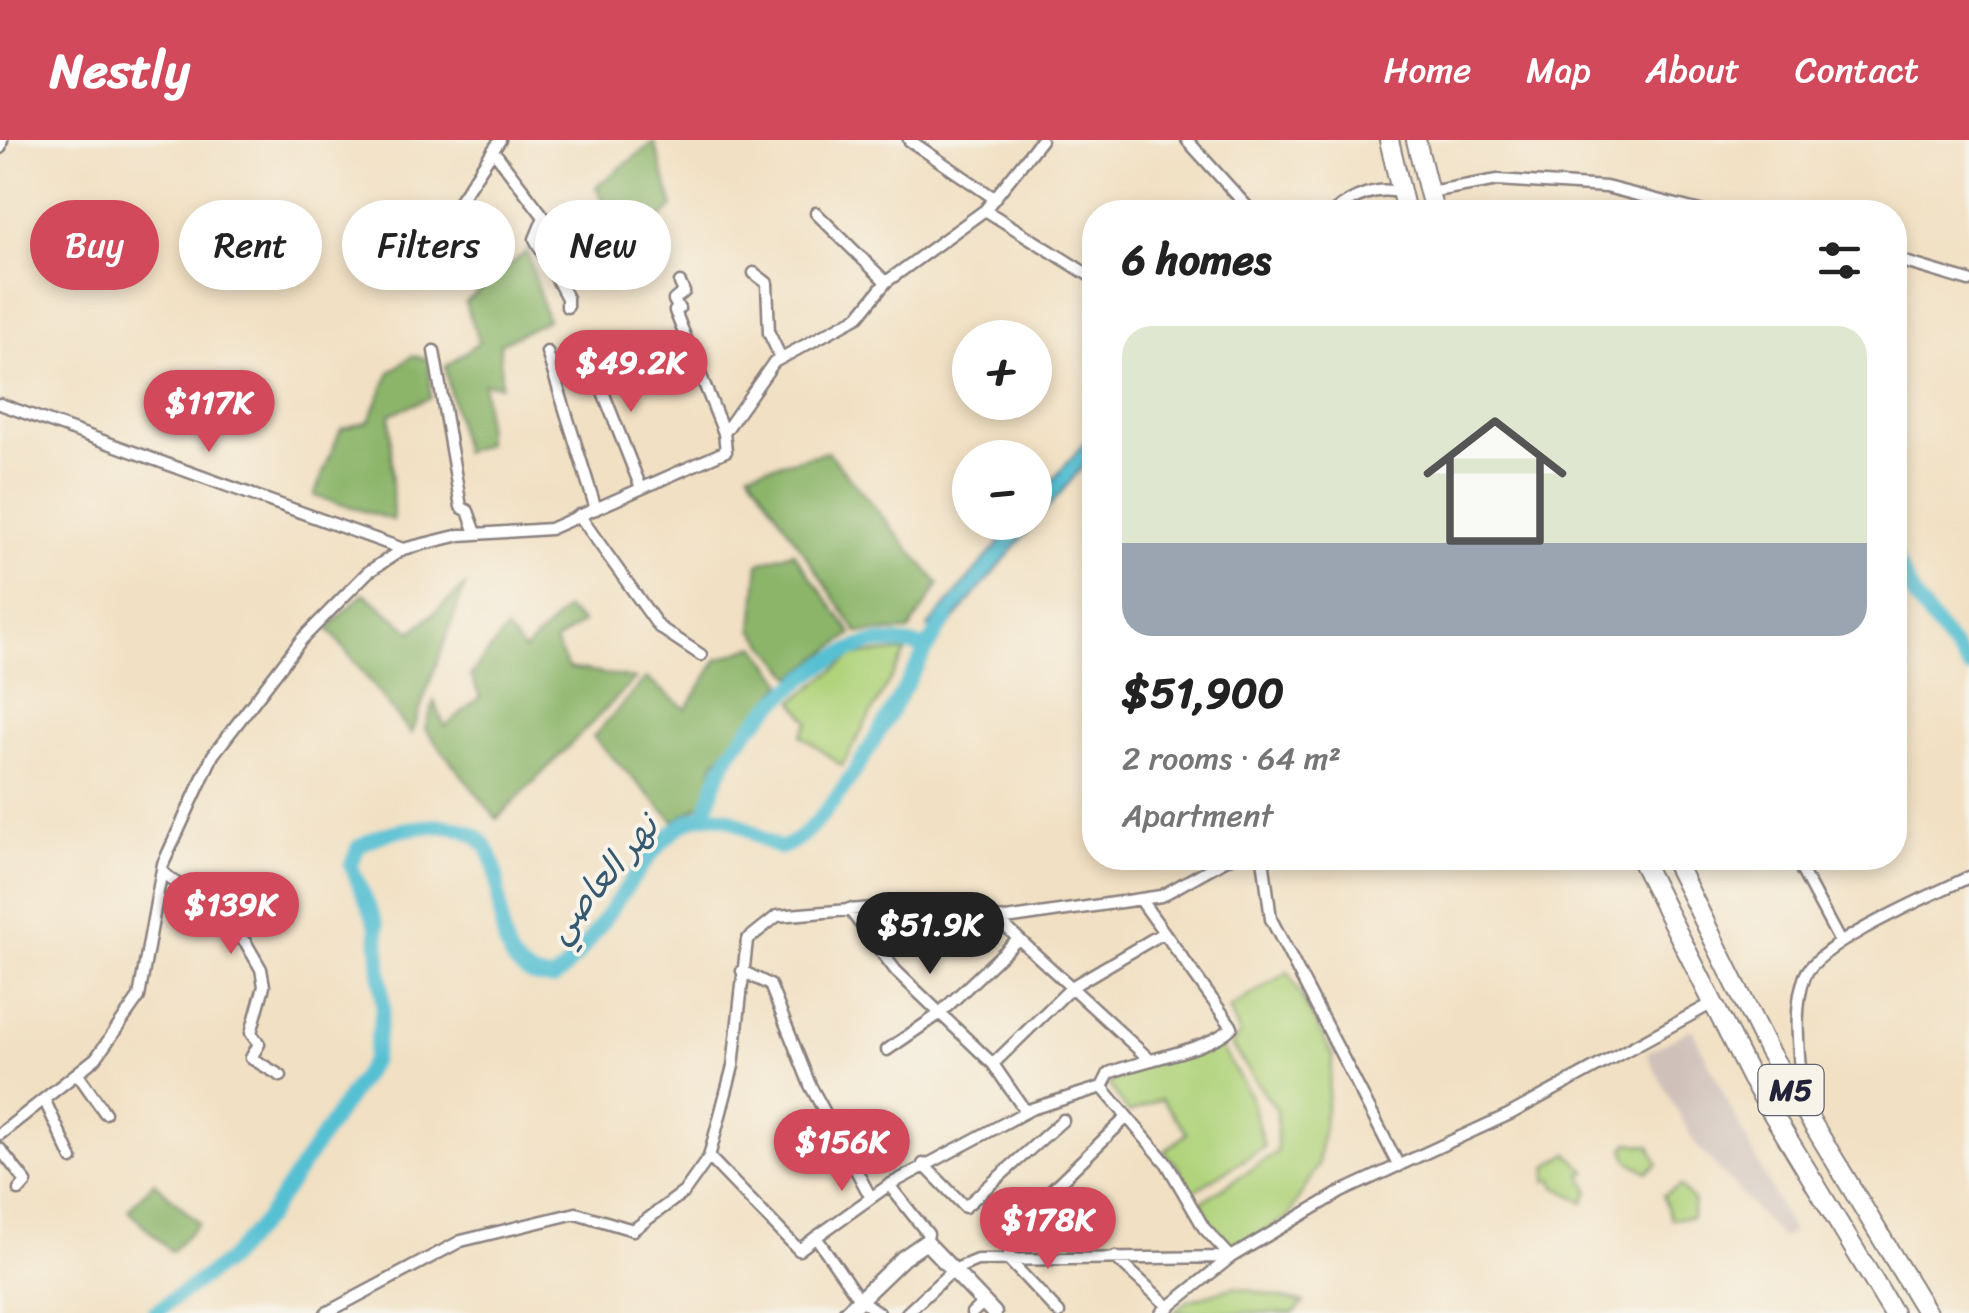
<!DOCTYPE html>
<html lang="en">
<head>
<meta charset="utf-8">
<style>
	body { margin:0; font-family:Sriracha,"Playpen Sans Arabic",sans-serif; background:#f6f6f6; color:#222; height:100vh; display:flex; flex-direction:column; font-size:38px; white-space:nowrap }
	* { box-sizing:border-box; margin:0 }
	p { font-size:32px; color:#767676 }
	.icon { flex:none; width:55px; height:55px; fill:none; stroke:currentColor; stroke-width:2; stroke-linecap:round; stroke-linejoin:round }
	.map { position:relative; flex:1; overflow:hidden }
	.drawer { position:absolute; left:1082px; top:60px; width:825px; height:670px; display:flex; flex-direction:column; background:#fff; border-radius:40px; box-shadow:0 5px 15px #0003 }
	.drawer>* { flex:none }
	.guide { position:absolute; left:30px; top:60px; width:902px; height:90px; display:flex; gap:20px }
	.tools { position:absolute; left:952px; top:180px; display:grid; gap:20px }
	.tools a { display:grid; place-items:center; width:100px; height:100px; border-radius:50%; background:#fff; box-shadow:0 5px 15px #0003; font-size:50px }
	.price { position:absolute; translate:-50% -85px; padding:0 22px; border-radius:35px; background:#d1495b; color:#fff; font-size:32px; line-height:65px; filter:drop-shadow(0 2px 5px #0008) }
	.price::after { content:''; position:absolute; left:50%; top:60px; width:30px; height:22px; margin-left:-15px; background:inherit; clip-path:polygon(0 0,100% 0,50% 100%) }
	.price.current { background:#222; color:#fff }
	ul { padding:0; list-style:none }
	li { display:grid; align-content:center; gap:20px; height:530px; padding:0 40px }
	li+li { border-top:2px solid #e0e0e0 }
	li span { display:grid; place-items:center; height:310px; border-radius:30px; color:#555 }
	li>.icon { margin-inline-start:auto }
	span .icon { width:180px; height:180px; fill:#fffc; stroke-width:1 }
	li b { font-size:42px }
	h2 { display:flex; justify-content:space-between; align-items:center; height:120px; padding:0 40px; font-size:42px }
	.tag { padding:0 35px; border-radius:45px; background:#fff; box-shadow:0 5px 15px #0003; font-size:35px; line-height:90px }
	.tag.current { background:#d1495b; color:#fff }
	header { display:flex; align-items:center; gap:60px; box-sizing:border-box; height:140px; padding:0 50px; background:#d1495b; color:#fff }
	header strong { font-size:48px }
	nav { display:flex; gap:55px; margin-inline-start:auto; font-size:35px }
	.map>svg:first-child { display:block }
	.industrial { fill:#cfc1ba }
	.green { fill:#b0d37b; stroke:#697a5b; stroke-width:2.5 }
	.forest { fill:#8cb56b; stroke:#576c53; stroke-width:2.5 }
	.water { fill:#57c0d3; stroke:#3c7187; stroke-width:2.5 }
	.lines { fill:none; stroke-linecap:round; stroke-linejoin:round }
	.river { stroke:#57c0d3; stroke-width:15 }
	.street-casing { stroke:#8a817f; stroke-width:15 }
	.secondary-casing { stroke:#8a817f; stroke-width:19 }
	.highway-casing { stroke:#8a817f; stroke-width:22 }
	.street { stroke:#fff; stroke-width:10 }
	.secondary { stroke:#fff; stroke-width:14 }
	.highway { stroke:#fff; stroke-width:18 }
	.labels { text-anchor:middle; stroke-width:8; stroke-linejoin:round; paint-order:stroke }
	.shield { fill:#f7f3e8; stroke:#62616f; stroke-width:2.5 }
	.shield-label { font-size:30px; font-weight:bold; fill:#22223b }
	.water-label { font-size:35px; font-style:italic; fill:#355970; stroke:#f7f3e8 }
</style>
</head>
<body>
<header>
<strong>Nestly</strong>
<nav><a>Home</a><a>Map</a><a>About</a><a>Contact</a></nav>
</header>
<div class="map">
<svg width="1969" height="1173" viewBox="0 0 1969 1173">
	<rect width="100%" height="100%" fill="#f7f3e8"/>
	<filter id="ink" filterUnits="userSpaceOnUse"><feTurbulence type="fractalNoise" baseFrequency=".01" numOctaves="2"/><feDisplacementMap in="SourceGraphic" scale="20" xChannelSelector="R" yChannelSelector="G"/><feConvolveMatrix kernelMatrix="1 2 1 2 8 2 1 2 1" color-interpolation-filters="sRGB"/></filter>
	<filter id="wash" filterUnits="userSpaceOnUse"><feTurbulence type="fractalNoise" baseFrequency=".0048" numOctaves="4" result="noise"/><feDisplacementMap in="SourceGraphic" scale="40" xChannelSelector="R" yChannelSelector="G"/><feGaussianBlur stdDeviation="2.25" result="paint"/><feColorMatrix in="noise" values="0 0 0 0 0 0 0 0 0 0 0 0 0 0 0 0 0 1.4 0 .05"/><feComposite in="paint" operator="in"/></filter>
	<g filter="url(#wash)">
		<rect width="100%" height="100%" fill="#f1e0c3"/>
		<path class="industrial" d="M 1692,889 L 1792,1092 L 1782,1098 L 1695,1004 L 1646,913 Z"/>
		<path class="green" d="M 906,511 L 842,626 L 801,595 L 809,582 L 794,561 L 854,515 Z
			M 1288,832 L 1333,916 L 1318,1025 L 1288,1077 L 1235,1108 L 1211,1084 L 1201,1062 L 1277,1012 L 1277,971 L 1231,905 L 1240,895 L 1229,869 Z
			M 1218,903 L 1250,955 L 1264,1007 L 1191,1053 L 1178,1026 L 1164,1012 L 1187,993 L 1161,959 L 1129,973 L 1109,945 C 1128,916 1187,911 1218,903 Z
			M 1629,1003 L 1650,1006 L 1658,1024 L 1647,1032 L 1628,1020 L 1624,1008 Z
			M 1568,1013 L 1587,1032 L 1581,1034 L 1589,1050 L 1584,1062 L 1556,1047 L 1552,1039 L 1546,1041 L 1548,1026 Z
			M 1680,1046 L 1694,1062 L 1692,1077 L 1671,1079 L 1663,1055 Z
			M 1235,1147 L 1304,1163 L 1293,1173 L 1174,1173 L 1187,1161 Z"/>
		<path class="forest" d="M 654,2 L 673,67 L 630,110 L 596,47 Z
			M 527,111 L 547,180 L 500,204 L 501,246 L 484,243 L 486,304 L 463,312 L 445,227 L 479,202 L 465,163 Z
			M 412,216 L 430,219 L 430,258 L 390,274 L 393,380 L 314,356 L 341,289 L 369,281 L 390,232 Z
			M 828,312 L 939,444 L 909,491 L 858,493 L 749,331 Z
			M 793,412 L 852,494 L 793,537 L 753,489 L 759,423 Z
			M 465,446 L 411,594 L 328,488 L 364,453 L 412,492 Z
			M 566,469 L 582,483 L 555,502 L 568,528 L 635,539 L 497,679 L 425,589 L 434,561 L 445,587 L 480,557 L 471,535 L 506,490 L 524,511 Z
			M 756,506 L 784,543 L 714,623 L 706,662 L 674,681 L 593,597 L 646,538 L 686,569 L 718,519 Z
			M 154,1042 L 199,1083 L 171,1112 L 128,1070 Z"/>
		<path class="water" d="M 1095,290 L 1095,312 L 941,495 L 928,487 L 1016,383 L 1035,382 L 1035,361 Z"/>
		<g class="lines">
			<path class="river" d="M 1895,419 L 1916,460 L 1969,527
				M 705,675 C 710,658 715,640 724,624 C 748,581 817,519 865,505 C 883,499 908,504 927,507
				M 154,1173 L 228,1120 L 265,1080 L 373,921 L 383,868 L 377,786 L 351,726 L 358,707 C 381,692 406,688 433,686 C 548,681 454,834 553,839 C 598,808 652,682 704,676 C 737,672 753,698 780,708 C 837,692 910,528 947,477"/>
		</g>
	</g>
	<g filter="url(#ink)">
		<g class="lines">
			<g class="street-casing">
				<path id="street" d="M 909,0 L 994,58
					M 1187,0 L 1252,72
					M 0,8 L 2,0
					M 493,10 L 544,77 L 535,99 L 567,158 L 567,167
					M 1429,52 L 1498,40 L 1606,47 L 1704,72
					M 985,70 L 1095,139
					M 1334,72 C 1352,57 1378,45 1400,53
					M 816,73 L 886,142
					M 436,96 L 500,0
					M 1895,119 L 1969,141
					M 754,133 L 767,143 L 769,193 L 780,216
					M 680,143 L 684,152 L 674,160 L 679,169 L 675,171 L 724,293
					M 434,211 L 461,367 L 468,371 L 476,393
					M 547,212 L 596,369
					M 588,214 L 641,348
					M 0,264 L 403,409
					M 579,375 L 659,487 L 701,515
					M 1263,718 L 1271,779 L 1399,1026
					M 1795,718 L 1840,802
					M 162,732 L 220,778 L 246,803 L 261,829 L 264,846 L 251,893 L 259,904 L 251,918 L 281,936
					M 1140,759 L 1232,887 C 1210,910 1144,919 1109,933 L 1102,947 L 1167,1024 L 1204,1088 L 1231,1117
					M 849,769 L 896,831 L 993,924
					M 995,777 L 1148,918
					M 742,831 L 770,845 L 810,945 L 870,1056
					M 887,910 L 938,875 L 1017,800
					M 77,933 L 105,973
					M 44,959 L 72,1019
					M 1802,960 C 1801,923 1791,871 1805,836 C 1818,803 1934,754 1969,737
					M 1026,972 L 993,924 L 1073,846 L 1163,793
					M 0,994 L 96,918 L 139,857 L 163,724 L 213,615 L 302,499 L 368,432 L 403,409 L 460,395 L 550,389 L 726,311 L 724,293 L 774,222 L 859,176 L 886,142 L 985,70 L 1041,0
					M 0,1009 L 26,1042 L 19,1050
					M 923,1024 L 965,1067 L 1063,980
					M 816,1097 L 889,1045
					M 926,1102 L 928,1094 L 889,1045 L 1031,969 L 1102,947
					M 1115,1117 L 1169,1167
					M 326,1173 L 461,1101 L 576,1073 L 633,1090 L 684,1052 L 709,1017
					M 879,1173 L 859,1159 L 816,1097 L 799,1110 L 709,1017 L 733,926 L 747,800 L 777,776 L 897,766 L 1006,779 L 1161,756 L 1229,718
					M 907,1173 L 953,1130 L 977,1120 L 1230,1117
					M 972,1173 L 984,1162
					M 1059,1173 L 1008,1119 L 1014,1086 L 1126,978
					M 1161,1173 L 1231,1117 L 1341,1052 L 1510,974 L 1711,864"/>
			</g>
			<g class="secondary-casing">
				<path id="secondary" d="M 846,1173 L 903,1118 L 926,1102 L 994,1173"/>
			</g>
			<g class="highway-casing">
				<path id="highway" d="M 1389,0 L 1406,72
					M 1416,0 L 1434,72
					M 1640,718 L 1751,938 L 1893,1173
					M 1673,718 L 1768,910 L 1927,1173"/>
			</g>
			<use href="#street" class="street"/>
			<use href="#secondary" class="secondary"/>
			<use href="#highway" class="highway"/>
		</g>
	</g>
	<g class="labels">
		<rect class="shield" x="1758.5" y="925" width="65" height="50" rx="8"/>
		<g class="shield-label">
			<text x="1791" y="960">M5</text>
		</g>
		<g class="water-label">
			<text transform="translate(602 738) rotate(-50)" y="12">نهر العاصي</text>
		</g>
	</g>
</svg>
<div class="tools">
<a>+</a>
<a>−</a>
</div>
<b class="price" style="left:631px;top:275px">$49.2K</b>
<b class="price" style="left:209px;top:315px">$117K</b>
<b class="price" style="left:231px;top:817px">$139K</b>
<b class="price current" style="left:930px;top:837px">$51.9K</b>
<b class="price" style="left:842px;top:1054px">$156K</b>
<b class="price" style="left:1048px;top:1132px">$178K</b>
<div class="guide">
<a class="tag current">Buy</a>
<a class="tag">Rent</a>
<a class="tag">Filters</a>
<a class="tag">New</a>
</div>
<section class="drawer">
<h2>6 homes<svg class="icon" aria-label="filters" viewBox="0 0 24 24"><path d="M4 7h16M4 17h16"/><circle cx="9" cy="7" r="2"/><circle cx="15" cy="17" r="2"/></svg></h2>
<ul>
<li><span style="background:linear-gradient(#dfe7d0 70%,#9aa5b1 0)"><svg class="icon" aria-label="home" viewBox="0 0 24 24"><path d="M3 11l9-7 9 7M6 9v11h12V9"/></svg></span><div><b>$51,900</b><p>2 rooms · 64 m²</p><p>Apartment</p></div></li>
</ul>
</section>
</div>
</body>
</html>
